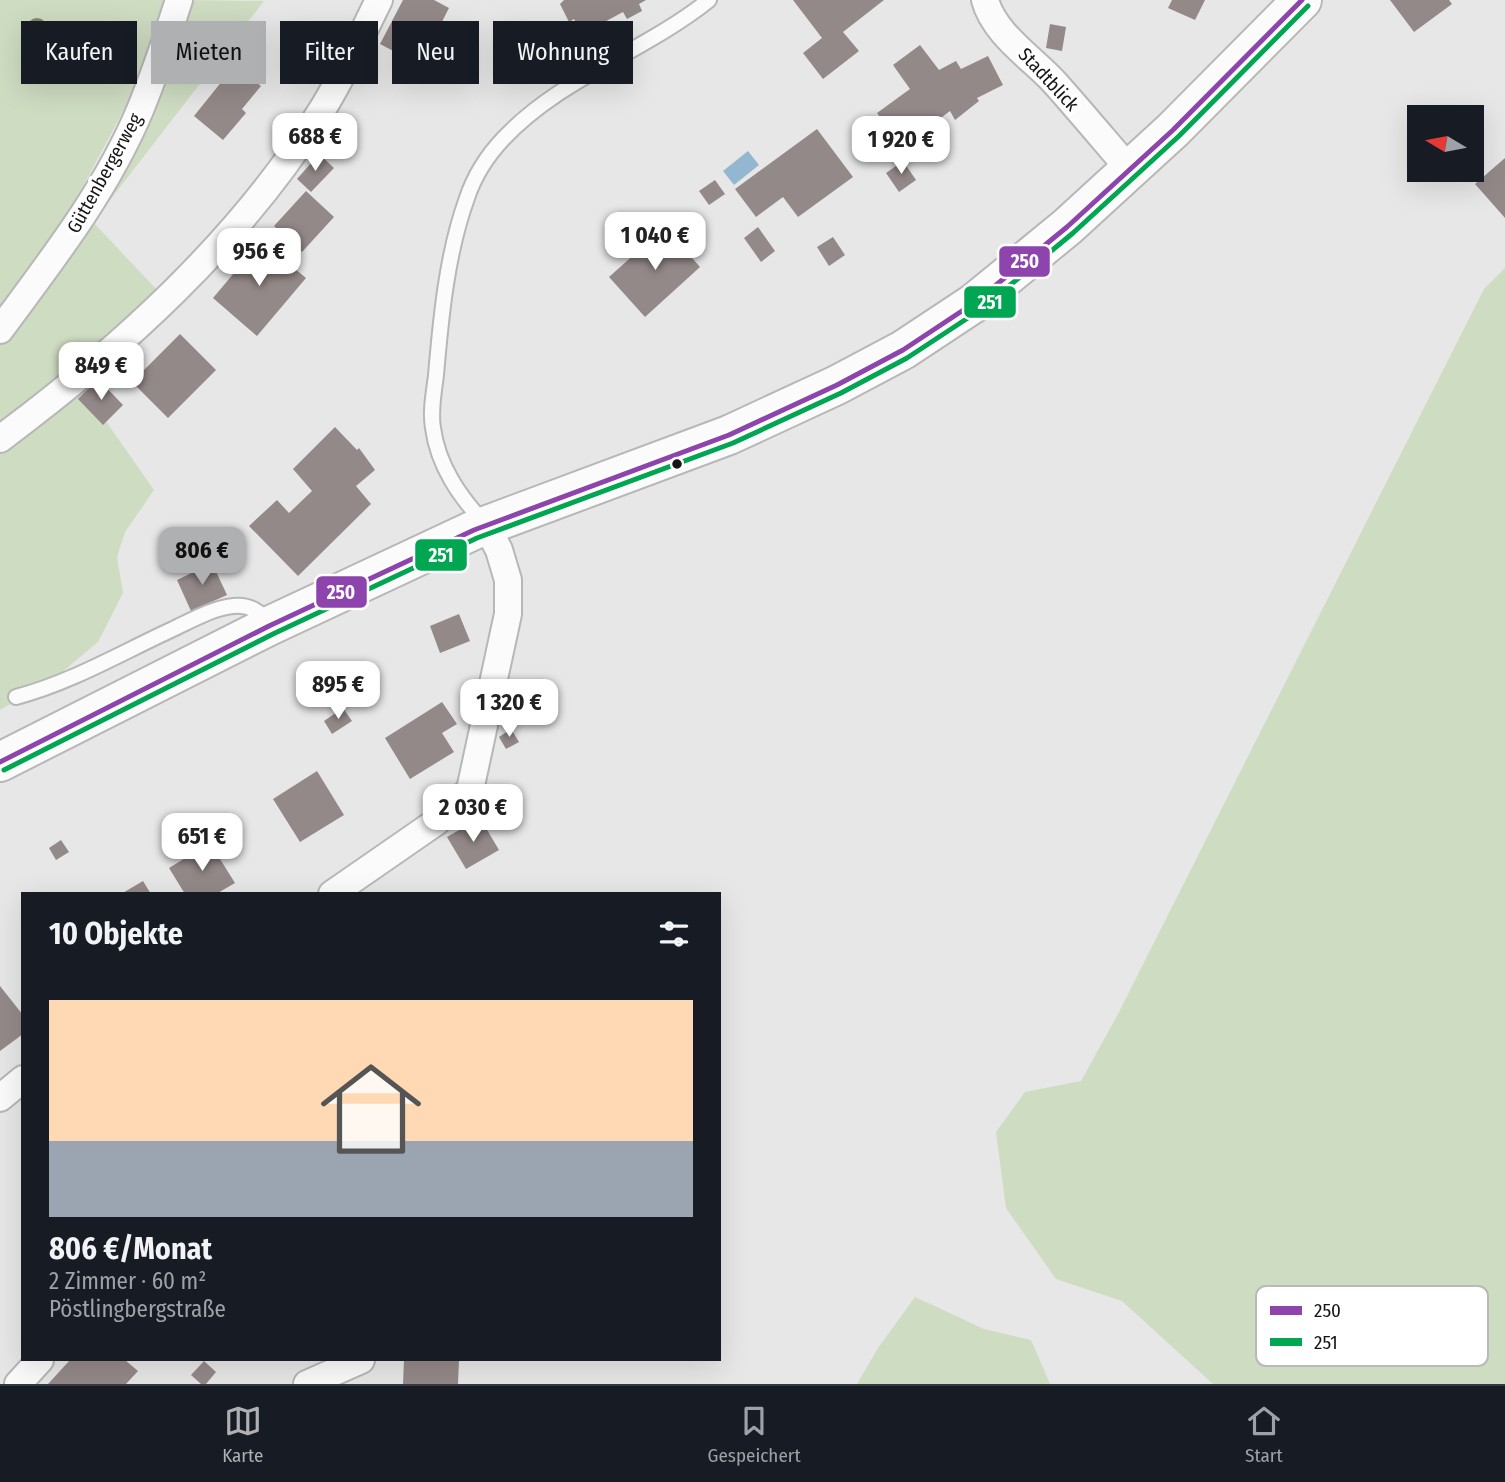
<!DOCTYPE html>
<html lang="de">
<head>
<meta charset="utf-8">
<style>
	body { margin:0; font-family:"Fira Sans Condensed",sans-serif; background:#242831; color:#f1f3f6; height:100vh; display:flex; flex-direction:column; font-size:26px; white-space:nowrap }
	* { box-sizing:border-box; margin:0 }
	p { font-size:23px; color:#9ea1a6 }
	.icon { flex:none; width:38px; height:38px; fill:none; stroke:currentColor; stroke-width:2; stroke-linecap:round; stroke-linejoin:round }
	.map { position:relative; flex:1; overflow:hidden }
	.side { position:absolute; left:21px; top:892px; width:700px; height:469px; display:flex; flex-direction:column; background:#171b24; border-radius:0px; box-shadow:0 7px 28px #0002 }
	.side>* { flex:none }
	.top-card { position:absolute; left:21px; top:21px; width:700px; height:63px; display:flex; gap:14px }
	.needle { width:46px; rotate:280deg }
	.fabs { position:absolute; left:1407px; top:105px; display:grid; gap:14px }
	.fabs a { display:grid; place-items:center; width:77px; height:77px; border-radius:0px; background:#171b24; box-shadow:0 7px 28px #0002; font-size:35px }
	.price { position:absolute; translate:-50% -60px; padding:0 16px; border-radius:14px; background:#fff; color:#222; font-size:23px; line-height:46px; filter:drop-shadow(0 2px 4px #0008) }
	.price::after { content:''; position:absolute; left:50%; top:42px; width:21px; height:16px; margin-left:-10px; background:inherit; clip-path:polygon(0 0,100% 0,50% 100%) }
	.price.on { background:#afb0b2; color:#111 }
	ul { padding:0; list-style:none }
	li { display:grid; align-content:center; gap:14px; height:371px; padding:0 28px }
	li+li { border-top:2px solid #363941 }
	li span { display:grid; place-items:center; height:217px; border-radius:0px; color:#555 }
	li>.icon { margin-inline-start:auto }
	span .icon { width:126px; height:126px; fill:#fffc; stroke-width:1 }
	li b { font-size:30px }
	h2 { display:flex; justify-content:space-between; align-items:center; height:84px; padding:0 28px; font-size:30px }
	.tag { padding:0 24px; border-radius:0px; background:#171b24; box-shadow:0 7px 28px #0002; font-size:24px; line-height:63px }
	.tag.on { background:#afb0b2; color:#111 }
	.tab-bar { display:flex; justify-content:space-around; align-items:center; height:98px; border-top:2px solid #363941; background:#171b24; font-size:19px; color:#9ea1a6 }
	.tab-bar a { display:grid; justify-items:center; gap:4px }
	.tab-bar .on { color:#afb0b2 }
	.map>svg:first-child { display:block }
	.green { fill:#cedcc2 }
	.water { fill:#94b7d1 }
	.building { fill:#938988 }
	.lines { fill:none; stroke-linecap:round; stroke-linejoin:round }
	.service-casing { stroke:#b7b7b7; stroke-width:18 }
	.minor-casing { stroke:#b7b7b7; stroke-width:30 }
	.secondary-casing { stroke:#b7b7b7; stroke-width:42 }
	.service { stroke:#fbfbfb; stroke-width:14 }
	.minor { stroke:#fbfbfb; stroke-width:26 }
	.secondary { stroke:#fbfbfb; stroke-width:38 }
	.bus-1-casing { stroke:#fff; stroke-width:10 }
	.bus-2-casing { stroke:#fff; stroke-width:10 }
	.bus-1 { stroke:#8e44ad; stroke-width:5 }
	.bus-2 { stroke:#00a651; stroke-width:5 }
	.tree { fill:#7c896a }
	.bus-dot { fill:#151515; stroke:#fff; stroke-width:2.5 }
	.labels { text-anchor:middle; stroke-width:7; stroke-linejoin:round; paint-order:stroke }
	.street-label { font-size:19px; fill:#151515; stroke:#fff }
	.key { fill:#fff; stroke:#b9b9b9; stroke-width:2 }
	.key-label { font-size:19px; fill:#151515 }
	.line-badge { stroke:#fff; stroke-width:2.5 }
	.badge-label { font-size:19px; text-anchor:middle; font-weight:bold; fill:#fff }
</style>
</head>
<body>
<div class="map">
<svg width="1505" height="1384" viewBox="0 0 1505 1384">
	<rect width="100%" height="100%" fill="#e7e7e7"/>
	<path class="green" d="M 0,0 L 168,0 L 137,85 L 74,203 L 88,218 L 185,0 L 264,1 L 93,222 L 158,291 L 82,387 L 154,490 L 125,532 L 117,557 L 123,593 L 98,642 L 56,677 L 0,710 Z
		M 1505,268 L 1505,1384 L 1213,1384 L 1122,1301 L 1056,1279 L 1006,1208 L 996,1132 L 1025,1092 L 1081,1081 L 1117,1016 L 1484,289 Z
		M 915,1297 L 984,1329 L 1031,1340 L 1050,1384 L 857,1384 L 878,1348 Z"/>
	<path class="water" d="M 748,151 L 759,165 L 734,185 L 723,171 Z"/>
	<path class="building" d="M 403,0 L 434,0 L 449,8 L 420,65 L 380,44 Z
		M 564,0 L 646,0 L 639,4 L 642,11 L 627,19 L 623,12 L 582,34 L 574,19 L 569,22 L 560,4 Z
		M 793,0 L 884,0 L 843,32 L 859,51 L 823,79 L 803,53 L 822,38 Z
		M 1172,0 L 1205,0 L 1195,20 L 1168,8 Z
		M 1390,0 L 1449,0 L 1452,4 L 1414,32 Z
		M 1050,24 L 1066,27 L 1062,51 L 1046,48 Z
		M 920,45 L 939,70 L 956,61 L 961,69 L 988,56 L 1003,85 L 977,98 L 979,101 L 955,120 L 950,111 L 902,147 L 877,113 L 910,89 L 893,65 Z
		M 235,65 L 261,86 L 242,109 L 246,113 L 223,140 L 194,116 Z
		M 817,129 L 853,177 L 798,217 L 783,197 L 756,217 L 735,189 Z
		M 319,154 L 334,168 L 311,192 L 297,179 Z
		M 1505,158 L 1505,218 L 1475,184 Z
		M 903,161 L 916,180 L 899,192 L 886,173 Z
		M 715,180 L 725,194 L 709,205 L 699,191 Z
		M 306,191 L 334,217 L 302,252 L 274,226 Z
		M 665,227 L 700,267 L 645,317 L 609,277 Z
		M 758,227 L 775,251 L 761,262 L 744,238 Z
		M 833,237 L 845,255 L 829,266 L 817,247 Z
		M 261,241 L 306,278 L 257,336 L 213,298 Z
		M 180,334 L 216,370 L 168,418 L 132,382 Z
		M 98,379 L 123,405 L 103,425 L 78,399 Z
		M 335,427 L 357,450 L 359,448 L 375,470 L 356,486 L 371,504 L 298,576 L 249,526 L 277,500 L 289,513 L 312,491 L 293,469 Z
		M 212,563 L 227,595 L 191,611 L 177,580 Z
		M 459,614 L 470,641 L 440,653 L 430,626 Z
		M 442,702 L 457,724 L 442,733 L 454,752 L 410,779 L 385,738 Z
		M 343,708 L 352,721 L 332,734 L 324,721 Z
		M 511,729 L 519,742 L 506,749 L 499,737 Z
		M 317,771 L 344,815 L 300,842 L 273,799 Z
		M 480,818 L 499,850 L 466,869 L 447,837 Z
		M 61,840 L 69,852 L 56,860 L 49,848 Z
		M 210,843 L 235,883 L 216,894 L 185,894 L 169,868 Z
		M 143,881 L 151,894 L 121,894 Z
		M 0,986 L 23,1015 L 23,1034 L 0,1051 Z
		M 70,1360 L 125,1360 L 138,1371 L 126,1384 L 48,1384 Z
		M 404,1360 L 459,1360 L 458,1384 L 403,1384 Z
		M 204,1361 L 216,1372 L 206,1384 L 201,1384 L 191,1375 Z"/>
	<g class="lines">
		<g class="service-casing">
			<path id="service" d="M 485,524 C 460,497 438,466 433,428 C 430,411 434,392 436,375 C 441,316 447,253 467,198 C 474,177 488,155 503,139 C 560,78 644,52 709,0
				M 16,697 C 72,682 121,653 173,629 C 192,620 213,608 233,606 C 248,604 262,611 268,625"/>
		</g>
		<g class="minor-casing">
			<path id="minor" d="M 985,0 C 994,34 1032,58 1055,83 C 1080,111 1105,141 1130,170
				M 0,330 C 51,261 106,191 140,110 C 155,74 167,37 179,0
				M 0,439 C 122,348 238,243 320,113 C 343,77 360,38 379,0
				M 332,894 L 436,822 L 470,790 L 508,614 L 508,580 L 499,550 L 486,525
				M 0,1098 L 23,1079
				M 18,1384 L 40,1360
				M 307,1384 L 361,1360"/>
		</g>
		<g class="secondary-casing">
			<path id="secondary" d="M 0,762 L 269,626 L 474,530 L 729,435 L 837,385 L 903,350 L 974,303 L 1067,227 L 1173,130 L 1302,0"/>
		</g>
		<use href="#service" class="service"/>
		<use href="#minor" class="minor"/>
		<use href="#secondary" class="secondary"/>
		<g class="bus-1-casing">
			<path id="bus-1" d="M 0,762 L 269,626 L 474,530 L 729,435 L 837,385 L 903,350 L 974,303 L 1067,227 L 1173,130 L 1302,0"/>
		</g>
		<g class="bus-2-casing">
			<path id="bus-2" d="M 4,770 L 273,634 L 477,538 L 733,443 L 841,393 L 907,358 L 980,310 L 1073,233 L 1179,136 L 1308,6"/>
		</g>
		<use href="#bus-1" class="bus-1"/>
		<use href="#bus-2" class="bus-2"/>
	</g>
	<circle class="tree" cx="37" cy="28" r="10"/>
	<circle class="bus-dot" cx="677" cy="464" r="6"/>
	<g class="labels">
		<g class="street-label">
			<text transform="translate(1049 79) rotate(47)" y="7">Stadtblick</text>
			<text transform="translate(104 173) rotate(-61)" y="7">Güttenbergerweg</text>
		</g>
	</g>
	<rect x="1256" y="1286" width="232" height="80" rx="10" class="key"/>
	<rect x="1270" y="1306" width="32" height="9" fill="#8e44ad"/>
	<rect x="1270" y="1338" width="32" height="8" fill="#00a651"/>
	<g class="key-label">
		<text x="1314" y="1317">250</text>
		<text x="1314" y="1349">251</text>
	</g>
	<g class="line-badge">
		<rect x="998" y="245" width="53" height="33" rx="7" fill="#8e44ad"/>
		<rect x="963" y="285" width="54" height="34" rx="7" fill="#00a651"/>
		<rect x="414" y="538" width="54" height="34" rx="7" fill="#00a651"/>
		<rect x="315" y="575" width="53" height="34" rx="7" fill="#8e44ad"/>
	</g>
	<g class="badge-label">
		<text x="1025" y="268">250</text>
		<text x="990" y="309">251</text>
		<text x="441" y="562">251</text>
		<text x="341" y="599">250</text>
	</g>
</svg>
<div class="fabs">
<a><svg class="needle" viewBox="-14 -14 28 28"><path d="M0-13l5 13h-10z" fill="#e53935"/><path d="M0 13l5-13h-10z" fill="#9ea1a6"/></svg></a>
</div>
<b class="price" style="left:315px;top:173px">688 €</b>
<b class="price" style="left:901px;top:176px">1 920 €</b>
<b class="price" style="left:655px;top:272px">1 040 €</b>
<b class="price" style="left:259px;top:288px">956 €</b>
<b class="price" style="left:101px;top:402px">849 €</b>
<b class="price on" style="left:202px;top:587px">806 €</b>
<b class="price" style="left:338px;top:721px">895 €</b>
<b class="price" style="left:509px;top:739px">1 320 €</b>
<b class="price" style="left:473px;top:844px">2 030 €</b>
<b class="price" style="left:202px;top:873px">651 €</b>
<div class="top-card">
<a class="tag">Kaufen</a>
<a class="tag on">Mieten</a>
<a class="tag">Filter</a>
<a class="tag">Neu</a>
<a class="tag">Wohnung</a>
</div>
<section class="side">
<h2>10 Objekte<svg class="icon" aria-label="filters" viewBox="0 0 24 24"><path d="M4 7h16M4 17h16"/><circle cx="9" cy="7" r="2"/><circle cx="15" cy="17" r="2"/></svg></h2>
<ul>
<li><span style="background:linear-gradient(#ffd9b3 65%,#9aa5b1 0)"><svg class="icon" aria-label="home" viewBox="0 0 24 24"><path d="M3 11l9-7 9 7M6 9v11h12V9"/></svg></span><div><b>806 €/Monat</b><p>2 Zimmer · 60 m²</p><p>Pöstlingbergstraße</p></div></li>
</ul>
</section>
</div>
<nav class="tab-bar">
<a class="on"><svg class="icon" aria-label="map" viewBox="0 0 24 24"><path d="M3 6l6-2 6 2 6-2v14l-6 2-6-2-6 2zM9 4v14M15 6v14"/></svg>Karte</a>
<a><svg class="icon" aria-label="saved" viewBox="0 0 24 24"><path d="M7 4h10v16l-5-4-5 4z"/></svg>Gespeichert</a>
<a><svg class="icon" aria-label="home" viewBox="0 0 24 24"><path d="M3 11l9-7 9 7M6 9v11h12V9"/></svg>Start</a>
</nav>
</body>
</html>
